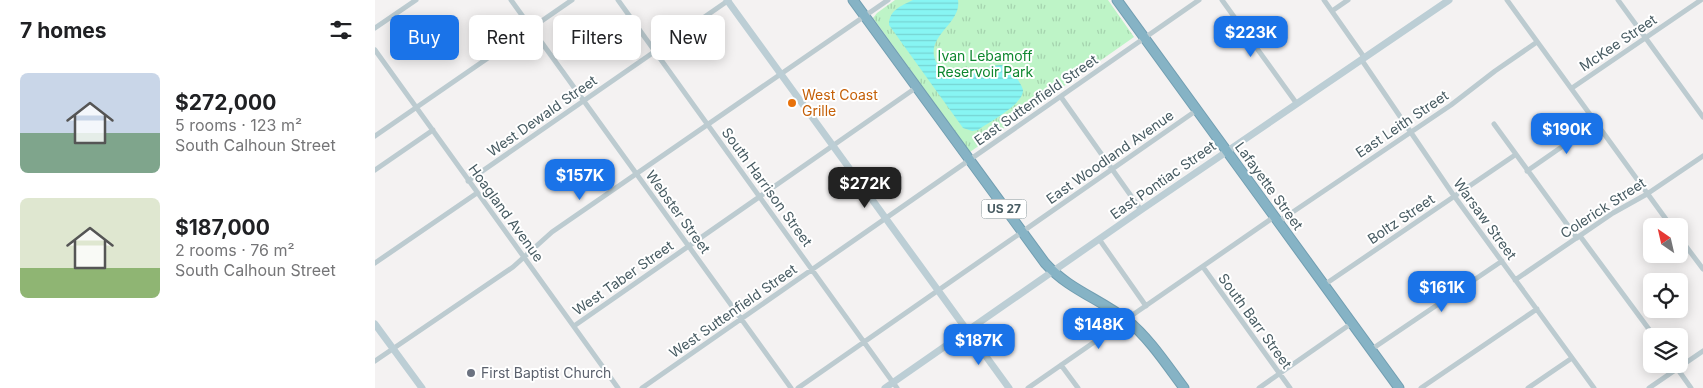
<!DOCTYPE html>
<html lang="en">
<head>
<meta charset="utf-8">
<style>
	body { margin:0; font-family:Inter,sans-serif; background:#f6f6f6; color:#202124; height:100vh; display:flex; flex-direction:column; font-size:19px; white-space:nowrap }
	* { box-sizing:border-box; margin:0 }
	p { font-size:16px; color:#757577 }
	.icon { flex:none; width:28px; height:28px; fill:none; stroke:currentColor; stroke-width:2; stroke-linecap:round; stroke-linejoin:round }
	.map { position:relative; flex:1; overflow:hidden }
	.side { display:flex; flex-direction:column; background:#fff; width:375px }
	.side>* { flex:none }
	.top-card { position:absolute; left:15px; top:15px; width:475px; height:45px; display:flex; gap:10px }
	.needle { width:32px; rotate:326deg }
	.fabs { position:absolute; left:1268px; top:218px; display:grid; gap:10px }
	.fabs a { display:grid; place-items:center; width:45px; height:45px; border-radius:8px; background:#fff; box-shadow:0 2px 12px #0003; font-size:25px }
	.price { position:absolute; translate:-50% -42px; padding:0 11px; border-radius:10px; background:#1a73e8; color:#fff; font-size:16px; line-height:32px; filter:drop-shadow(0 1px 2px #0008) }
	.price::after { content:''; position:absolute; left:50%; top:30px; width:15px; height:11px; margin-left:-8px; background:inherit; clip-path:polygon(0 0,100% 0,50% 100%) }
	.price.current { background:#222; color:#fff }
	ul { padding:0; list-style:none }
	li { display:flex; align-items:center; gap:15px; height:125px; padding:0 20px }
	li span { display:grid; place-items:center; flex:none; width:140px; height:100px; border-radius:8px; color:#555 }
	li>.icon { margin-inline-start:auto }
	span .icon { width:60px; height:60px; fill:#fffc; stroke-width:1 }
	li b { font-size:21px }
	h2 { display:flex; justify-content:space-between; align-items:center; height:60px; padding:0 20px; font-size:21px }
	.pill { padding:0 18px; border-radius:8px; background:#fff; box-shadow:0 2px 12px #0003; font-size:18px; line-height:45px }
	.pill.current { background:#1a73e8; color:#fff }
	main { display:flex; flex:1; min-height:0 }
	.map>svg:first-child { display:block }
	.park { fill:url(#park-tufts) }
	.water { fill:url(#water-rules) }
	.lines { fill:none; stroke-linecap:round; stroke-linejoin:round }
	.highway-casing { stroke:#719eb1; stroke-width:11 }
	.street { stroke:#bccbd0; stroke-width:5 }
	.secondary { stroke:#bcced5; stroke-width:7 }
	.highway { stroke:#86b3c5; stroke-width:9 }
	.food-dot { fill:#e8710a; stroke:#fff; stroke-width:2 }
	.worship-dot { fill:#6b7280; stroke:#fff; stroke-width:2 }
	.labels { text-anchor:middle; stroke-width:4; stroke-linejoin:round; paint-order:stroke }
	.shield { fill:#fff; stroke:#7e8c91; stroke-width:1 }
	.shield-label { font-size:12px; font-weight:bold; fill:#475b62 }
	.street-label { font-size:14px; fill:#475b62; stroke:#fff }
	.park-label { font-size:14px; fill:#0e872f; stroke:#fff }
	.food-label { font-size:14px; fill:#c56008; stroke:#fff; text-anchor:start }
	.worship-label { font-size:14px; fill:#5b616d; stroke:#fff; text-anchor:start }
</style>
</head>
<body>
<main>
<section class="side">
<h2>7 homes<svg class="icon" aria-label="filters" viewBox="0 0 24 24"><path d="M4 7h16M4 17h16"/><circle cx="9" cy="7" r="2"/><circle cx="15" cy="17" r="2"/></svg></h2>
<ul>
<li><span style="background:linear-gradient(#c9d6e8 60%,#7fa58c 0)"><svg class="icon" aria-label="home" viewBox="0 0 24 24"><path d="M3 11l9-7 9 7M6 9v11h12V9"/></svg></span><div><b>$272,000</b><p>5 rooms · 123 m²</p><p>South Calhoun Street</p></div></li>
<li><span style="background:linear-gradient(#dfe7d0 70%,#8fb573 0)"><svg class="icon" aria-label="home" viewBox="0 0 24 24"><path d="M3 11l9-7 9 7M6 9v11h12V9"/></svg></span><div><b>$187,000</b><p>2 rooms · 76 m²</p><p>South Calhoun Street</p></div></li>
</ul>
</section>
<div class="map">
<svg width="1328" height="388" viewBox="0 0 1328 388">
	<defs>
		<pattern id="park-tufts" width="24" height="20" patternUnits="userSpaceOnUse" patternTransform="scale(1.25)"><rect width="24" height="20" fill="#bef4c7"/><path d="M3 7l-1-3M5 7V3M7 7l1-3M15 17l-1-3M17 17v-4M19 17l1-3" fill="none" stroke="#a5d3ae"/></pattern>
		<pattern id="water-rules" width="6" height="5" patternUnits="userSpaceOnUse" patternTransform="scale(1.25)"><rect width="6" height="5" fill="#87f5f3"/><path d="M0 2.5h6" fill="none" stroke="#76d4d3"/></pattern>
	</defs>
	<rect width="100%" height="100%" fill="#f4f2f2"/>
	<path class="park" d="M 520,0 L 733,0 L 759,37 L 595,152 L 498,18 L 502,13 Z"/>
	<path class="water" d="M 538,0 L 583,0 C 587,24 549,36 561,62 C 577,95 604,65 626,65 C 634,65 637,71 641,76 C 643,81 647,85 648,90 C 649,104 614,122 603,130 L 597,131 L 588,128 L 514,25 C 514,10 526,6 538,0 Z"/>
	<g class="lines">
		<g class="highway-casing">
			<path id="highway" d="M 478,0 L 670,263 C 693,289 725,299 752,320 C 775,339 791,364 809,388
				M 742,0 L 1024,388"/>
		</g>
		<path class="street" d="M 136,0 L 416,388
			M 243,0 L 522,388
			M 847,0 L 922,104
			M 949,0 L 989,57
			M 1132,0 L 1296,226
			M 1243,0 L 1328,117
			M 957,11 L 973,0
			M 0,28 L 41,0
			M 0,50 L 243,388
			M 986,59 L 1077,193 L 1219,388
			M 1197,88 L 1326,0
			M 686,97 L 766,210
			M 1119,124 L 1202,238
			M 0,136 L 197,0
			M 0,170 L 58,130
			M 1152,171 L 1221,123
			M 93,181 L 354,0
			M 903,222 L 1076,105 L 1120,71 L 1162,42
			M 1205,236 L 1279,336
			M 1304,237 L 1328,269
			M 724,239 L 771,306
			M 0,263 L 102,193
			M 828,267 L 915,388
			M 1140,280 L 1238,213 L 1272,194 L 1328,156
			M 949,285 L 1140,155
			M 756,316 L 899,217
			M 199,326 L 542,87
			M 997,349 L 1127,261
			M 0,361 L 138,267 L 177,232 L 513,0
			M 1299,364 L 1316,388
			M 686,365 L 703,388
			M 267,388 L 824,0
			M 423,388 L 822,110
			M 653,388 L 751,320
			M 884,388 L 977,323
			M 1046,388 L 1162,309
			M 1153,388 L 1197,358
			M 1274,388 L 1328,351"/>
		<path class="secondary" d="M 352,0 L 634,388
			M 0,324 L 47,388
			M 510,388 L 766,210 L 1074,0"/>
		<use href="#highway" class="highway"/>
	</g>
	<circle class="food-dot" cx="417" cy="103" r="5"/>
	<circle class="worship-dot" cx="96" cy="373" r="5"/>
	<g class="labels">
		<rect class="shield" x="606.5" y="199.5" width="45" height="19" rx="4"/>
		<g class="shield-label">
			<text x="629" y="213">US 27</text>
		</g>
		<g class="street-label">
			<text transform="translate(1243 43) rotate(-34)" y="5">McKee Street</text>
			<text transform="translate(661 100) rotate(-35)" y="5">East Suttenfield Street</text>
			<text transform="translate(167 116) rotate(-35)" y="5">West Dewald Street</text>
			<text transform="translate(1027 124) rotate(-34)" y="5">East Leith Street</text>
			<text transform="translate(735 157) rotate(-35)" y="5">East Woodland Avenue</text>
			<text transform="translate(788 180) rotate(-35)" y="5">East Pontiac Street</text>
			<text transform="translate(894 186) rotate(54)" y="5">Lafayette Street</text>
			<text transform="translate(392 187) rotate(54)" y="5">South Harrison Street</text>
			<text transform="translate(1228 208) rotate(-33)" y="5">Colerick Street</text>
			<text transform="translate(303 212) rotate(54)" y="5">Webster Street</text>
			<text transform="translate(131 213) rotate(54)" y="5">Hoagland Avenue</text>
			<text transform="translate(1026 219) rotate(-34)" y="5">Boltz Street</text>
			<text transform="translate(1110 219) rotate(54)" y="5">Warsaw Street</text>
			<text transform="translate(248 278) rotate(-35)" y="5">West Taber Street</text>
			<text transform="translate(358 311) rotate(-35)" y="5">West Suttenfield Street</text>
			<text transform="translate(880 321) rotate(54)" y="5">South Barr Street</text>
		</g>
		<g class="park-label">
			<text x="610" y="61">Ivan Lebamoff<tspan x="610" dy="16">Reservoir Park</tspan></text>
		</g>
		<g class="food-label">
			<text x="427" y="100">West Coast<tspan x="427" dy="16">Grille</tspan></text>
		</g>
		<g class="worship-label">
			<text x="106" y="378">First Baptist Church</text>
		</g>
	</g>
</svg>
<div class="fabs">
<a><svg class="needle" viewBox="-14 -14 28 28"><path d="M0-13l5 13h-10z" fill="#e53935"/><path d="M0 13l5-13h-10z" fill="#757577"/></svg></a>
<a><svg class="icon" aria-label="locate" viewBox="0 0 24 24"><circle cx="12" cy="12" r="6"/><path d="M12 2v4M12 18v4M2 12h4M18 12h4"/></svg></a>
<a><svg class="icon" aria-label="layers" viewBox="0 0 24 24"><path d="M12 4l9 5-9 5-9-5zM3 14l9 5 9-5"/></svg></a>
</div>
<b class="price" style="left:876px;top:58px">$223K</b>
<b class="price" style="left:1192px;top:155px">$190K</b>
<b class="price" style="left:205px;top:201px">$157K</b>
<b class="price current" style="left:490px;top:209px">$272K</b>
<b class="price" style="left:1067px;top:313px">$161K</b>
<b class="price" style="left:724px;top:350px">$148K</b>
<b class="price" style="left:604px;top:366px">$187K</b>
<div class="top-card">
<a class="pill current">Buy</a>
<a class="pill">Rent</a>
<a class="pill">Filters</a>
<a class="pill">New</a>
</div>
</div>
</main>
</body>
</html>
